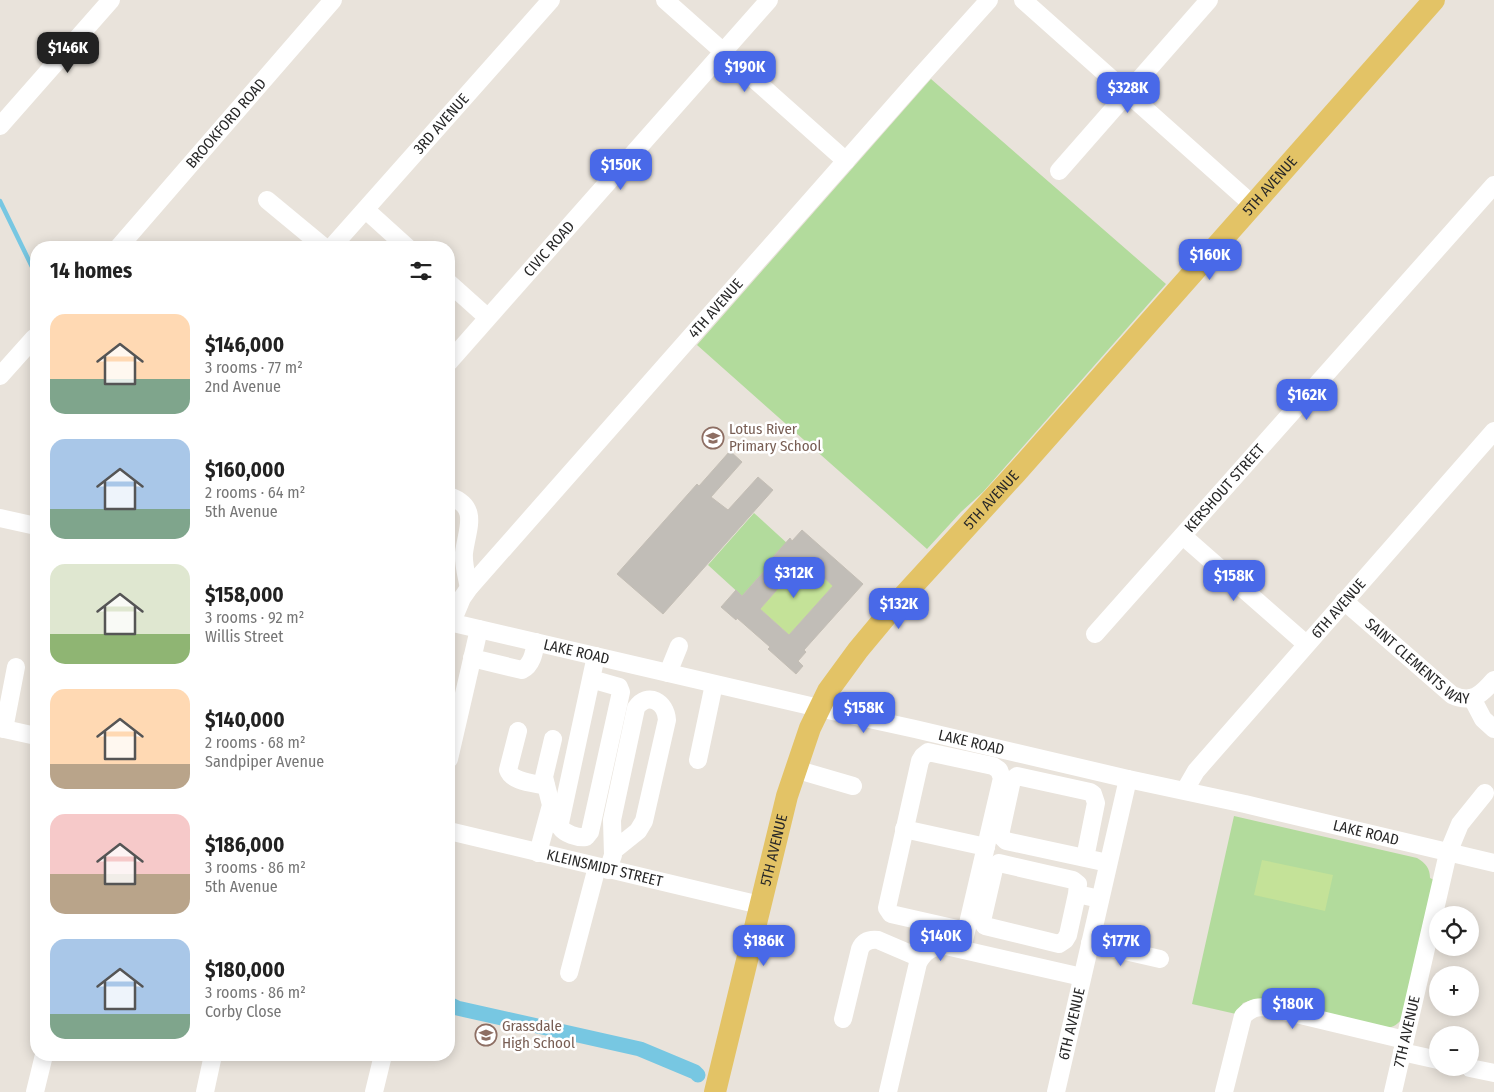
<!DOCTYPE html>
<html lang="en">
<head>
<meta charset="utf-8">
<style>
	body { margin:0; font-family:"Fira Sans Condensed",sans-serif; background:#f2f2f2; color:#222; height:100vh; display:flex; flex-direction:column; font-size:19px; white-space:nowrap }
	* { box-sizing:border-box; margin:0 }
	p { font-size:16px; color:#767676 }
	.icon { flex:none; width:28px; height:28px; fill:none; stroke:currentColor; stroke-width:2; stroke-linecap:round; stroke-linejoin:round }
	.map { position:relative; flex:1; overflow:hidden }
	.side { position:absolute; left:30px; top:241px; width:425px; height:820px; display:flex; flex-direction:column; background:#fff; border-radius:20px; box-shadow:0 2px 12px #0003 }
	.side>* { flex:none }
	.tools { position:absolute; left:1429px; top:906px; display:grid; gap:10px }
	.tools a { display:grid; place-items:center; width:50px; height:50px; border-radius:50%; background:#fff; box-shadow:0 2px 12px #0003; font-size:25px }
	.price { position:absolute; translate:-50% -42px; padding:0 11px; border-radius:10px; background:#4969e8; color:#fff; font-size:16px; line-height:32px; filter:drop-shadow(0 1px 2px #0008) }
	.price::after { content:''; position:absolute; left:50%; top:30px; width:15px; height:11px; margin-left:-8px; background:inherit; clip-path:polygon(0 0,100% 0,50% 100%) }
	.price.active { background:#222; color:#fff }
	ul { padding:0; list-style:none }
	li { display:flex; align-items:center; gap:15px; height:125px; padding:0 20px }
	li span { display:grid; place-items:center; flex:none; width:140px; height:100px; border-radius:15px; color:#555 }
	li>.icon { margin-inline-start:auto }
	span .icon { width:60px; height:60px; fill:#fffc; stroke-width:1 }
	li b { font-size:21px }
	h2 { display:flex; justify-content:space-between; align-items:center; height:60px; padding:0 20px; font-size:21px }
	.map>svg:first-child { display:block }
	.green { fill:#b2db9c }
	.pitch { fill:#c4e298 }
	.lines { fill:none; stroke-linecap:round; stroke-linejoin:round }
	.stream { stroke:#77c7e2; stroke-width:4.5 }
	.canal { stroke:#77c7e2; stroke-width:15 }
	.building { fill:#c1bdb7; stroke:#c4beb5; fill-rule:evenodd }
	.minor { stroke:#fff; stroke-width:18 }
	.major { stroke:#e3c366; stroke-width:22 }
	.labels { text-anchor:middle; stroke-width:5; stroke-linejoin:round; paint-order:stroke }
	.street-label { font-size:15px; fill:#282828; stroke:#fff }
	.education-label { font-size:15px; fill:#785e54; stroke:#fff; text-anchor:start }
</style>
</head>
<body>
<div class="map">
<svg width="1494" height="1092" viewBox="0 0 1494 1092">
	<rect width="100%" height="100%" fill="#e9e3db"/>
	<path class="green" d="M 931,79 L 1166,284 L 983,492 L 961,512 L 927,549 L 697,345 Z
		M 754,513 L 788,544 L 782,547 L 773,557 L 775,559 L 742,596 L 708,565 Z
		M 1234,816 L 1417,858 C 1426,863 1430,869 1430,878 L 1434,880 L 1401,1020 C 1396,1026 1391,1028 1384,1028 L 1255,999 L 1243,1003 L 1236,1014 L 1192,1004 Z"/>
	<path class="pitch" d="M 804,559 L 833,586 L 789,635 L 760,609 Z
		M 1262,860 L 1333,875 L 1325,911 L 1254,895 Z"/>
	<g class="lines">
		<path class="stream" d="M 0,201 L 36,275"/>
		<path class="canal" d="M 449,1004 L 457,1008 L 640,1049 L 695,1072 L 698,1075"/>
	</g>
	<path class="building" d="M 730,451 L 742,462 L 711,497 L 728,510 L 758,477 L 773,490 L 663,614 L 617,574 L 697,484 L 699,486 Z
		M 802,530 L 863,584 L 804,650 L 806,652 L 798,661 L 803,666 L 796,674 L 768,649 L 770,647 L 737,618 L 736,620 L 721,607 L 736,590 L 742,596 L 775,559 L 773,557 L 790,538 L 792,541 ZM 804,559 L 833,586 L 789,635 L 760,609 Z"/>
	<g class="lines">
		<g class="minor">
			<path d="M 665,0 L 846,161"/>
			<path d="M 1023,0 L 1253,205"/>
			<path d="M 0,126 L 111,0"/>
			<path d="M 1059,171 L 1209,0"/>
			<path d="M 267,200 L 325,248"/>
			<path d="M 366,210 L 408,248"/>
			<path id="s1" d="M 118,248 L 333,0"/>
			<path id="s2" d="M 331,248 L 551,0"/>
			<path d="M 449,283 L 487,317"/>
			<path id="s3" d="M 449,362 L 769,0"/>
			<path d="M 0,376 L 34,338"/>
			<path d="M 449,496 C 480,507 467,528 464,553 C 463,564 467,577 469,588"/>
			<path d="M 0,518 L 36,526"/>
			<path d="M 1183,536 L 1306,644"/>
			<path id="s4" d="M 1344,601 L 1452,695 C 1472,704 1481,695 1494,680"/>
			<path id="s5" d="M 449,622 L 819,708 L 915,729 L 1128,779 L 1245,804 L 1494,863"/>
			<path id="s6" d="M 452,622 L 462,598 L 469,588 L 917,80 L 989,0"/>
			<path id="s7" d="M 1095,634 L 1494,185"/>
			<path d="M 472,658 L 522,670 C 532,665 534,653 536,642"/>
			<path d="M 668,673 L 679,646"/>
			<path d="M 591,679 L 619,687 L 621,692 L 590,832 L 586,837 C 577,838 565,834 560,827 L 560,823 L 591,679 L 596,656"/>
			<path d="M 1472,698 L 1483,719 L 1494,729"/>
			<path d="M 0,728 L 36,736"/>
			<path d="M 4,729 L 16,667"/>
			<path d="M 518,731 L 508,770 C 512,782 534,783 546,786"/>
			<path d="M 449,759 L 479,629"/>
			<path d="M 698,760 L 714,684"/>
			<path d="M 795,769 L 853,786"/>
			<path id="s8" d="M 1185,790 L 1196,771 L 1494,431"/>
			<path d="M 904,829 L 986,847"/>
			<path id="s9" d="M 449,831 L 760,905"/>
			<path d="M 538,853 L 551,805 L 544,777 L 553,739"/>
			<path d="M 1085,858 L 1096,803 L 1093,794 L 1090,792 L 1017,776 L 1012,780 L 1000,835 L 1006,841 L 1108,863"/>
			<path d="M 608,870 L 613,855 L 612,820 L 636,708 C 648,691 666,702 667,720 L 644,821 L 638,831 L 613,851"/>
			<path d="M 1077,894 L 1078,884 L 1073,880 L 999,863 L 994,869 L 982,921 L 985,926 L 1059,944 L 1065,940 L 1068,935 L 1077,894 L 1100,899"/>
			<path d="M 1090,943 L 1160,959"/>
			<path d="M 962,949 L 1002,778 L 999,770 L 993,766 L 928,752 L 923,756 L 920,761 L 887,908 L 891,914 L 966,931"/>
			<path d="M 569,973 L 597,867"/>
			<path d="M 843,1019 L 860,949 C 863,942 869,939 878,940 L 920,958"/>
			<path d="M 1402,1052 L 1438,1060"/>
			<path d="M 1470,1068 L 1494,1073"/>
			<path d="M 35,1092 L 44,1055"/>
			<path d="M 205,1092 L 213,1055"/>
			<path d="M 374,1092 L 383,1055"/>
			<path d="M 888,1092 L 918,963 C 924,951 933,946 946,946 L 1082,977"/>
			<path id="s10" d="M 1056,1092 L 1128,779"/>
			<path d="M 1224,1092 L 1243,1016 C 1251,1008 1256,1007 1267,1007 L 1405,1040"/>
			<path id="s11" d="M 1393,1092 L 1448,853 L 1460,824 L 1485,793"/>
		</g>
		<path class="major" id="s12" d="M 715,1092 L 787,796 L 810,728 L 828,691 L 858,650 L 898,602 L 1016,473 L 1434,0"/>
	</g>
	<defs>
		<g id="school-ring" transform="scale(1.125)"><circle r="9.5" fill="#fff" stroke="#8d6e63" stroke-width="1.5"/><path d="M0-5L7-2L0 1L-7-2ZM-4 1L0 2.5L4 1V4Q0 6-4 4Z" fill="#8d6e63"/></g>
	</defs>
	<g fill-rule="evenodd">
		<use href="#school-ring" x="713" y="438"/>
		<use href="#school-ring" x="486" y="1035"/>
	</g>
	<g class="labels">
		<g class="street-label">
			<text dy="5" stroke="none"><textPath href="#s1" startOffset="165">BROOKFORD ROAD</textPath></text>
			<text dy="5" stroke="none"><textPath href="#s2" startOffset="166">3RD AVENUE</textPath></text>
			<text dy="5" stroke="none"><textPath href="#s12" startOffset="1089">5TH AVENUE</textPath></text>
			<text dy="5" stroke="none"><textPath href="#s3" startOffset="151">CIVIC ROAD</textPath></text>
			<text dy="5" stroke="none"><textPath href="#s6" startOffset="411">4TH AVENUE</textPath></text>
			<text dy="5" stroke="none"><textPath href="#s7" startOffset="195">KERSHOUT STREET</textPath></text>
			<text dy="5" stroke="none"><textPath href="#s12" startOffset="669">5TH AVENUE</textPath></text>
			<text dy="5" stroke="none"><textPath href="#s8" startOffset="238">6TH AVENUE</textPath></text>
			<text dy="5" stroke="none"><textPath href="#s5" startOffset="131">LAKE ROAD</textPath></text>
			<text dy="5" stroke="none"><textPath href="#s4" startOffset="96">SAINT CLEMENTS WAY</textPath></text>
			<text dy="5" stroke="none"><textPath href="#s5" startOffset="536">LAKE ROAD</textPath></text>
			<text dy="5" stroke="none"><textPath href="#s5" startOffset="941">LAKE ROAD</textPath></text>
			<text dy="5" stroke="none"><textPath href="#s12" startOffset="249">5TH AVENUE</textPath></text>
			<text dy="5" stroke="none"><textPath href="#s9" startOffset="160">KLEINSMIDT STREET</textPath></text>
			<text dy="5" stroke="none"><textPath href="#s10" startOffset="70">6TH AVENUE</textPath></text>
			<text dy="5" stroke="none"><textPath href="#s11" startOffset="62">7TH AVENUE</textPath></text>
		</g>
		<g class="education-label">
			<text x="729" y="434">Lotus River<tspan x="729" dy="17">Primary School</tspan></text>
			<text x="502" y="1031">Grassdale<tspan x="502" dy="17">High School</tspan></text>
		</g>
	</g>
</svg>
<div class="tools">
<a><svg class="icon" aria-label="locate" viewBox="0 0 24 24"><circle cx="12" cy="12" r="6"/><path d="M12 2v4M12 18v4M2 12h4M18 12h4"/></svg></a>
<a>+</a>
<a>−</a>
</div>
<b class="price active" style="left:68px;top:74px">$146K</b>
<b class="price" style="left:745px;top:93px">$190K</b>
<b class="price" style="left:1128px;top:114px">$328K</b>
<b class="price" style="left:621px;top:191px">$150K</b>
<b class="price" style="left:1210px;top:281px">$160K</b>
<b class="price" style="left:1307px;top:421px">$162K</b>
<b class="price" style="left:794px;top:599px">$312K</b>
<b class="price" style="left:1234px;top:602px">$158K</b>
<b class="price" style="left:899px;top:630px">$132K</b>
<b class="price" style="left:864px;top:734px">$158K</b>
<b class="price" style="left:941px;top:962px">$140K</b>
<b class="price" style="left:764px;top:967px">$186K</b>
<b class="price" style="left:1121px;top:967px">$177K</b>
<b class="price" style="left:1293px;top:1030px">$180K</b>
<section class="side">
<h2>14 homes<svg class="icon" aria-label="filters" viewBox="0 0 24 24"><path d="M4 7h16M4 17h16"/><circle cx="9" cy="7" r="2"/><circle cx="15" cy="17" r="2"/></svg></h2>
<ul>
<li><span style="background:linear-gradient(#ffd9b3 65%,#7fa58c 0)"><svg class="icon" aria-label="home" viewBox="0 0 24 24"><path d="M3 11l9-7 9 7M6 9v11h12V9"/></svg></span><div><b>$146,000</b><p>3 rooms · 77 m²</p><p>2nd Avenue</p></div></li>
<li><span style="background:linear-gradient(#a9c7e8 70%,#7fa58c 0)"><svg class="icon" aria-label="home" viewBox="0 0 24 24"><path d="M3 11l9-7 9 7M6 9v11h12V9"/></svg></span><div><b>$160,000</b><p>2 rooms · 64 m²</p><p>5th Avenue</p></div></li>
<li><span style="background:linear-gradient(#dfe7d0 70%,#8fb573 0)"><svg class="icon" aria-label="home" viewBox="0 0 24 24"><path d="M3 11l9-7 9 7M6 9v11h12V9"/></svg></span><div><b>$158,000</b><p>3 rooms · 92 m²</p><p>Willis Street</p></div></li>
<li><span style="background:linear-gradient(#ffd9b3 75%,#b9a48a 0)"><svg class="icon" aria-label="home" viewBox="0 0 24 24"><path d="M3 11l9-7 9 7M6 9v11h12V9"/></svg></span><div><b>$140,000</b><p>2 rooms · 68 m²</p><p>Sandpiper Avenue</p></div></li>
<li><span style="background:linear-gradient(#f6c9c9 60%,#b9a48a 0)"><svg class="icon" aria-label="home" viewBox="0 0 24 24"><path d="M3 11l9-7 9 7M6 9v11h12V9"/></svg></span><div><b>$186,000</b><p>3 rooms · 86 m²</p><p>5th Avenue</p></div></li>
<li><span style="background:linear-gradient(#a9c7e8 75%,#7fa58c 0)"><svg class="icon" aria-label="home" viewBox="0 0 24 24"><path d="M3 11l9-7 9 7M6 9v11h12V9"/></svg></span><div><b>$180,000</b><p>3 rooms · 86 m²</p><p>Corby Close</p></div></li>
</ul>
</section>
</div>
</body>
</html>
